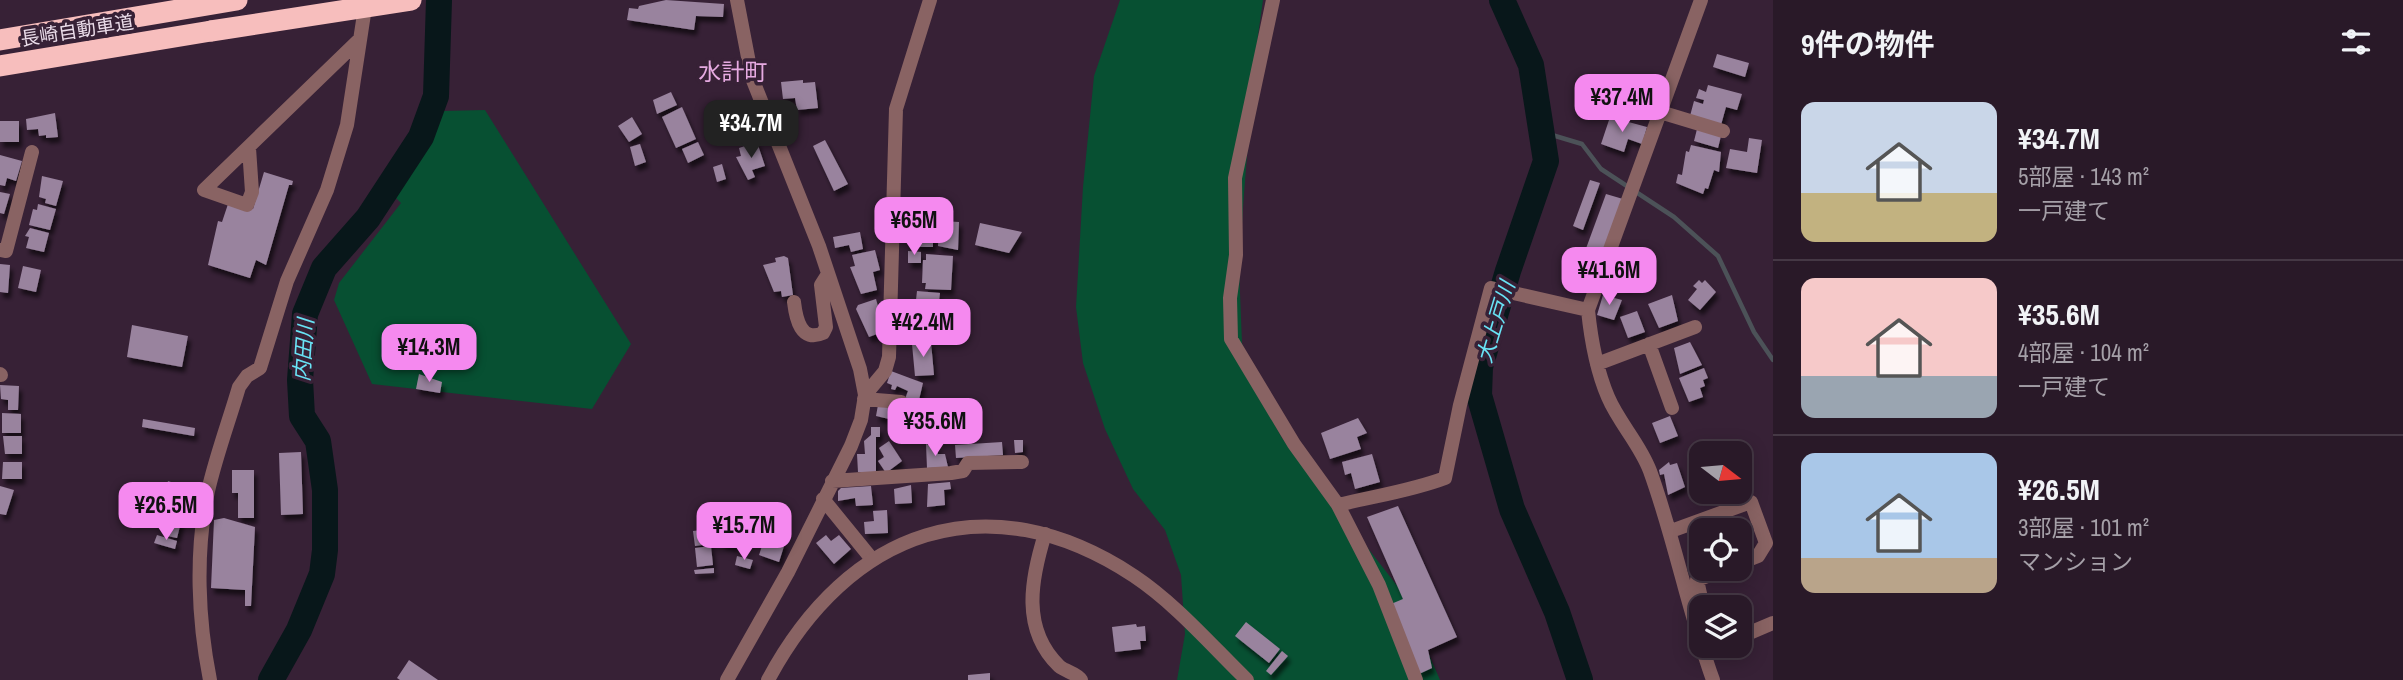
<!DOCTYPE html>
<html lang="ja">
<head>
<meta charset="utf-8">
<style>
	body { margin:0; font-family:"Archivo Narrow","Noto Sans JP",sans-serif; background:#312230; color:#f1f3f6; height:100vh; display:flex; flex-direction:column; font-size:26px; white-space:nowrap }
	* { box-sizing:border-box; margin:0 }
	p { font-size:23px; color:#a5a0a8 }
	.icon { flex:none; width:38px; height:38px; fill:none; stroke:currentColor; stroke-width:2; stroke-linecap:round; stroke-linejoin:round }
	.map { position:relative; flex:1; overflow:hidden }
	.panel { display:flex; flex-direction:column; background:#291928; width:630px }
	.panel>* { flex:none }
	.needle { width:46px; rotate:106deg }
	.controls { position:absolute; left:1689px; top:441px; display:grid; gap:14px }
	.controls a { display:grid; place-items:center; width:63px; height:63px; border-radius:14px; background:#291928; box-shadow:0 4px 18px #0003,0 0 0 2px #453845; font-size:35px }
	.price { position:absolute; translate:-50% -60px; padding:0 16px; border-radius:14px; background:#f589ef; color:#111; font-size:23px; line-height:46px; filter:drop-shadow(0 2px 4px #0008) }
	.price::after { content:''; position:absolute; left:50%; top:42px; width:21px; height:16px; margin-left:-10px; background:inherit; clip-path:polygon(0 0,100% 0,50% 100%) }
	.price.on { background:#222; color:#fff }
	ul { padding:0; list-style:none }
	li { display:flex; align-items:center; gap:21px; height:175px; padding:0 28px }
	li+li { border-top:2px solid #453845 }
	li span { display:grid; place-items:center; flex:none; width:196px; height:140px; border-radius:14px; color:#555 }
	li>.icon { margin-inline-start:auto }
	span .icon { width:84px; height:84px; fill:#fffc; stroke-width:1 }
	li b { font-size:30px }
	h2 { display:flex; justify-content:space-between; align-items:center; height:84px; padding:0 28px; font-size:30px }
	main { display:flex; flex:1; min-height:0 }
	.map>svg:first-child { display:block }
	.green { fill:#075032 }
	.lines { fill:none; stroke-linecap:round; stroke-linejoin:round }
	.stream { stroke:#4c5258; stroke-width:4.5 }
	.river { stroke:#08171a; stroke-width:26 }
	.building { fill:#99839e; filter:url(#shadow) }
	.minor { stroke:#896363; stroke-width:14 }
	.tertiary { stroke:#896363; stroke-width:14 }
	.motorway { stroke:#f7bebd; stroke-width:21 }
	.motorway-bridge { stroke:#f7bebd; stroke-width:21 }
	.labels { text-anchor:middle; stroke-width:7; stroke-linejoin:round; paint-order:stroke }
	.street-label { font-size:19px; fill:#eadce9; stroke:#372136 }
	.water-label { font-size:21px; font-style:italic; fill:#69e4f6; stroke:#372136 }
	.quarter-label { font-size:23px; fill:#e6aae1; stroke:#372136 }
</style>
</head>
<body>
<main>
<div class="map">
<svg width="1773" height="680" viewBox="0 0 1773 680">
	<defs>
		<filter id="shadow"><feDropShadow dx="3" dy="5.5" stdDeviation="2" flood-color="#0009"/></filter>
	</defs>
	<rect width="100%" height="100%" fill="#372136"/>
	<path class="green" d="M 1120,0 L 1263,0 L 1254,64 L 1244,194 L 1239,268 L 1242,343 L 1257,392 L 1282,438 L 1402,592 L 1440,680 L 1177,680 L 1185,634 L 1181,575 L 1165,530 L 1133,489 L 1105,429 L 1083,363 L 1076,307 L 1083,187 L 1094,76 Z
		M 485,110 L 631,344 L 592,409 L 372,384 L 334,300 L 339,283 L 401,203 L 394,196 L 442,111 Z"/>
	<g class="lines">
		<path class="stream" d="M 1542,132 L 1582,144 L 1601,169 L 1674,217 L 1718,256 L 1754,332 L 1773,360"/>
		<path class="river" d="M 1502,0 L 1531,65 L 1546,161 L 1508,271 L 1480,367 L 1479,395 L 1512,509 L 1557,612 L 1580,680
			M 271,680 L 299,630 L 322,574 L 325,550 L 325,490 L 318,441 L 302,416 L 300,380 L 305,314 L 324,268 L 368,218 L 421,137 L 436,96 L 439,0"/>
	</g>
	<path class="building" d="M 666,0 L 724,4 L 723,17 L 696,16 L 694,30 L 627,20 L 629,8 L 638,9 L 639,6 Z
		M 1717,54 L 1749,63 L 1745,77 L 1713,67 Z
		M 803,80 L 803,83 L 815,82 L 818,108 L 797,110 L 795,98 L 783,99 L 781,82 Z
		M 1708,85 L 1742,94 L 1737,110 L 1726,107 L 1721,125 L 1690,116 L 1694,101 L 1703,104 L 1704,100 L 1696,98 L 1699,89 L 1706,92 Z
		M 671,92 L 677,105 L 657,114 L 653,100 Z
		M 682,107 L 696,139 L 676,148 L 662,117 Z
		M 55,113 L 58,137 L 46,138 L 46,135 L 39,136 L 38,129 L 27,130 L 26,119 Z
		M 632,117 L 642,134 L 629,142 L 618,126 Z
		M 1610,117 L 1647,127 L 1642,144 L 1628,139 L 1624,152 L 1601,144 Z
		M 0,121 L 19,121 L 19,142 L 0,142 Z
		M 1697,129 L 1721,136 L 1718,148 L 1694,141 Z
		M 1749,138 L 1762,140 L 1757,173 L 1726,168 L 1730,149 L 1747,152 Z
		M 825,140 L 848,184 L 834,191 L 813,146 Z
		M 698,142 L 704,155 L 688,163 L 682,149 Z
		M 757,142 L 765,166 L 752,170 L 755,177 L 748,180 L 736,157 L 741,156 L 739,148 Z
		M 640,144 L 646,162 L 635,166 L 630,147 Z
		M 1691,145 L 1721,152 L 1719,172 L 1714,170 L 1708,189 L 1705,188 L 1703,194 L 1676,183 L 1678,174 L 1682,175 L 1686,151 L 1689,152 Z
		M 0,155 L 22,161 L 16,181 L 7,178 L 5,186 L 0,185 Z
		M 722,164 L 726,179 L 717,182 L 713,167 Z
		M 264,172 L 293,181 L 292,185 L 289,185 L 266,265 L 256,260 L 250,278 L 208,265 L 218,221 L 222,222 L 231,195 L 242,205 L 253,209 Z
		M 42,176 L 63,181 L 56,206 L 45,203 L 46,199 L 39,197 Z
		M 1590,180 L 1600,183 L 1583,230 L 1573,226 Z
		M 0,192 L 10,194 L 4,214 L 0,213 Z
		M 1606,194 L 1623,199 L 1594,279 L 1577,273 Z
		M 38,204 L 56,209 L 50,230 L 29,225 L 33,209 L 37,210 Z
		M 932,217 L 932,233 L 927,233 L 933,235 L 933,247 L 917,247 L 917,243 L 908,243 L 908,228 L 912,228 L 912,223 Z
		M 942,221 L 959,222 L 958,250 L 938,246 L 939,225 L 942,225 Z
		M 980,223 L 1022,232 L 1009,253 L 975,245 Z
		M 30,228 L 49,233 L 44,252 L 26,248 L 29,237 L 25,236 Z
		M 860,232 L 863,249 L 851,252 L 849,245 L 835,248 L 833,237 Z
		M 1627,248 L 1642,256 L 1633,274 L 1628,272 L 1627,276 L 1631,278 L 1627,287 L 1610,278 Z
		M 875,250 L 880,270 L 873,272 L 877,290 L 861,294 L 850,267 L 855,266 L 852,255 Z
		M 908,251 L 921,252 L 921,263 L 908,263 Z
		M 926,254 L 953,256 L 951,290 L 925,289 L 926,283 L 922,283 L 923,260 L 926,260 Z
		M 784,256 L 788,258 L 793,295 L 782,297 L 781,291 L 774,292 L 763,265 L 776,262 L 775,258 Z
		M 0,264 L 10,265 L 8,293 L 0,292 Z
		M 23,266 L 41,270 L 36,292 L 18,288 Z
		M 1699,280 L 1702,283 L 1705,280 L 1716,292 L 1700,310 L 1688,300 L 1697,289 L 1693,286 Z
		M 917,291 L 940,293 L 938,311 L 915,309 Z
		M 1603,295 L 1622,300 L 1614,320 L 1597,315 Z
		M 1672,295 L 1678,321 L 1659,328 L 1648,304 Z
		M 876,299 L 885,331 L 869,337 L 856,309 L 858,305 Z
		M 1637,311 L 1645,332 L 1628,338 L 1620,317 Z
		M 132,325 L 188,336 L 182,367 L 127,357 Z
		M 931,342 L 934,375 L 915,376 L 912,344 Z
		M 1690,342 L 1702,365 L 1680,374 L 1674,348 Z
		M 1704,368 L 1708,378 L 1703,380 L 1705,386 L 1700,388 L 1703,397 L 1689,402 L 1679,378 Z
		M 891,371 L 923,383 L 918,404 L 905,399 L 908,391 L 897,386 L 895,390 L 891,389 L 892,385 L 887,383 Z
		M 419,374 L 442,382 L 440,393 L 416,389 Z
		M 0,385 L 19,386 L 18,410 L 8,410 L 8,400 L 1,399 Z
		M 878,405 L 892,408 L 889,419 L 876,416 Z
		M 921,410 L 939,410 L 939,435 L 921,435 Z
		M 2,413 L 21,414 L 21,433 L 2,433 Z
		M 1670,416 L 1678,436 L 1660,443 L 1652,423 Z
		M 1358,418 L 1367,433 L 1357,437 L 1361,449 L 1330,459 L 1321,433 Z
		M 143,419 L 195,428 L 194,436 L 142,427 Z
		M 871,427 L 880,427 L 880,437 L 876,437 L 876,472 L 858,472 L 857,454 L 865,454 L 864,441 L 871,435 Z
		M 3,436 L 22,436 L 22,454 L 5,454 Z
		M 1014,440 L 1023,440 L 1023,452 L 1015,453 Z
		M 889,441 L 902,461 L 886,473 L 878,461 L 884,457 L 879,448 Z
		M 1002,442 L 1003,455 L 956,458 L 955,445 Z
		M 926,444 L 938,448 L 938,454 L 945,454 L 948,467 L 927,468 Z
		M 301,452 L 303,514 L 281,515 L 279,453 Z
		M 1372,454 L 1380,482 L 1355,489 L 1351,473 L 1345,475 L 1342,462 Z
		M 3,462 L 22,462 L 22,479 L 2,479 Z
		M 1669,462 L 1670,465 L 1677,463 L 1685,487 L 1668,495 L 1664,474 L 1660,475 L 1659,470 Z
		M 232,470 L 254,470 L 254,518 L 238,518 L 238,493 L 232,493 Z
		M 168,481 L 180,485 L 172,514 L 160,510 Z
		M 950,482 L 951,489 L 944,490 L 945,505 L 927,507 L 928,484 Z
		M 911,485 L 912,503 L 895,504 L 894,489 Z
		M 0,486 L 14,490 L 6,515 L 0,514 Z
		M 871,486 L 873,505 L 856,506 L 855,498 L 838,501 L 838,491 L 841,488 Z
		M 1398,506 L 1457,637 L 1428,650 L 1432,668 L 1419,674 L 1391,604 L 1403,599 L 1367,517 Z
		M 887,510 L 888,533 L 865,534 L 864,522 L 874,521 L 873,511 Z
		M 173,515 L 182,518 L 177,538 L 167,536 Z
		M 224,518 L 255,527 L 251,606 L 245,606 L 245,590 L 211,588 L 214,520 Z
		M 722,524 L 739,527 L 735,546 L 722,544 Z
		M 709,529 L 711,544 L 695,546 L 693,531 Z
		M 1745,529 L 1753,550 L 1740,555 L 1740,531 Z
		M 157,535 L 177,541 L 175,549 L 154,543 Z
		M 826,535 L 831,541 L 839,535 L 851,549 L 834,564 L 816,543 Z
		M 765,537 L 785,543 L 779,562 L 759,555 Z
		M 711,546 L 713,565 L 697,567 L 695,548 Z
		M 737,556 L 753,560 L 750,569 L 735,565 Z
		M 714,568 L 714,573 L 695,574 L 694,570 Z
		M 1246,622 L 1280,649 L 1269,663 L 1235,636 Z
		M 1136,624 L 1137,627 L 1145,626 L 1146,641 L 1140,641 L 1141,649 L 1115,652 L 1112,627 Z
		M 1282,651 L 1288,656 L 1271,675 L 1266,671 Z
		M 409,660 L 438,680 L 400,680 L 397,678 Z
		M 990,673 L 990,680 L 968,680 L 968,675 Z"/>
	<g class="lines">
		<path class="minor" d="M 1273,0 L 1235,178 L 1236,255 L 1230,298 L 1231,339 L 1294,444 L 1338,505 L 1379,585 L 1416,680
			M 1701,0 L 1588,310 C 1591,340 1596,369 1608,397 C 1619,423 1640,444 1650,471 C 1675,540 1688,611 1713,680
			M 1660,112 L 1723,131
			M 249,148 L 252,192 L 247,205 L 204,190 L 360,39
			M 0,250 L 6,251 L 32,152
			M 794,302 C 796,319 801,343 823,333 L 826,327 L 821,285 L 828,274
			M 1649,344 L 1672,408
			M 1597,364 L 1695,327
			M 0,374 L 1,375
			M 865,395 L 885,371 L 889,357 L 896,109 L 930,0
			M 864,399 L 901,402 L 898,425
			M 832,481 L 951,473 L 963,471 L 968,463 L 1022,462
			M 823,499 L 871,558
			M 1338,505 C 1374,496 1411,491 1445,478 L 1460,405 L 1491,288 L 1588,310
			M 1671,531 L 1751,502 L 1766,543 L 1758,556 L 1740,563
			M 1045,534 C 1031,579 1021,629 1059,666 C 1066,672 1077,673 1081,680
			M 1703,607 L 1697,580 L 1726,569
			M 1740,637 L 1773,623
			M 210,680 C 198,620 195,552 208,491 C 216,456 229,421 239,387 L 247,376 L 260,368 L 287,281 L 327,190 L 347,125 L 366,1
			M 727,680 L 788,572 L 851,446 L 861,420 L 865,395 L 860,369 L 819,246 L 752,78 L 737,0"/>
		<path class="tertiary" d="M 768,680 C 848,530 987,479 1134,576 C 1176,604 1211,645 1247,680"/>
		<path class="motorway" d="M 0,40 L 237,0
			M 0,66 L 211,31"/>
		<path class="motorway-bridge" d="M 211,31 L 411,0"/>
	</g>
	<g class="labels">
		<g class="street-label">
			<text transform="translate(77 30) rotate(-9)" y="7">長崎自動車道</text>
		</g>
		<g class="water-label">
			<text transform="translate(1496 322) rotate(-73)" y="7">大上戸川</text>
			<text transform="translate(304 350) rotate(-86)" y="7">内田川</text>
		</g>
		<g class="quarter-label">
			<text x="733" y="80">水計町</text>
		</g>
	</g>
</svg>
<div class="controls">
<a><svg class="needle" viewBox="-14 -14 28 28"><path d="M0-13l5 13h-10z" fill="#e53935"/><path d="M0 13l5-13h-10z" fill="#a5a0a8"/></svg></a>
<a><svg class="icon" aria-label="locate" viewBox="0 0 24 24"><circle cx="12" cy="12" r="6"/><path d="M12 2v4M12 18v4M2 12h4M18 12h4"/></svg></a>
<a><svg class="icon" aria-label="layers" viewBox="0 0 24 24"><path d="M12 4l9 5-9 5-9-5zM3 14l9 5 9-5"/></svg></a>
</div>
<b class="price" style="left:1622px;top:134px">¥37.4M</b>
<b class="price on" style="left:751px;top:160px">¥34.7M</b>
<b class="price" style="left:914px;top:257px">¥65M</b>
<b class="price" style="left:1609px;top:307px">¥41.6M</b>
<b class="price" style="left:923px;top:359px">¥42.4M</b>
<b class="price" style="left:429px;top:384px">¥14.3M</b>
<b class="price" style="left:935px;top:458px">¥35.6M</b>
<b class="price" style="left:166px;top:542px">¥26.5M</b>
<b class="price" style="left:744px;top:562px">¥15.7M</b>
</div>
<section class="panel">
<h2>9件の物件<svg class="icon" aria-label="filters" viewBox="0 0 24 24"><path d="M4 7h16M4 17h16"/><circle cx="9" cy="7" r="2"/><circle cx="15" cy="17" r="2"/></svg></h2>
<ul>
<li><span style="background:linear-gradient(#c9d6e8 65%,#c2b280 0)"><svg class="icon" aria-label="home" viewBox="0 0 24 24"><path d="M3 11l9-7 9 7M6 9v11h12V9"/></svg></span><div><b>¥34.7M</b><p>5部屋 · 143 m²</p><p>一戸建て</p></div></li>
<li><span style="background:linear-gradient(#f6c9c9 70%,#9aa5b1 0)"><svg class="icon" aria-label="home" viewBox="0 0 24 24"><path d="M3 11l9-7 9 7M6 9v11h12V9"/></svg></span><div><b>¥35.6M</b><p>4部屋 · 104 m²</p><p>一戸建て</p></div></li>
<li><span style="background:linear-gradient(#a9c7e8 75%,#b9a48a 0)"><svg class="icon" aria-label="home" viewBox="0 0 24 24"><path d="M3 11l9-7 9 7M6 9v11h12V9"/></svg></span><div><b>¥26.5M</b><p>3部屋 · 101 m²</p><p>マンション</p></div></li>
</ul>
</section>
</main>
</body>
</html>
